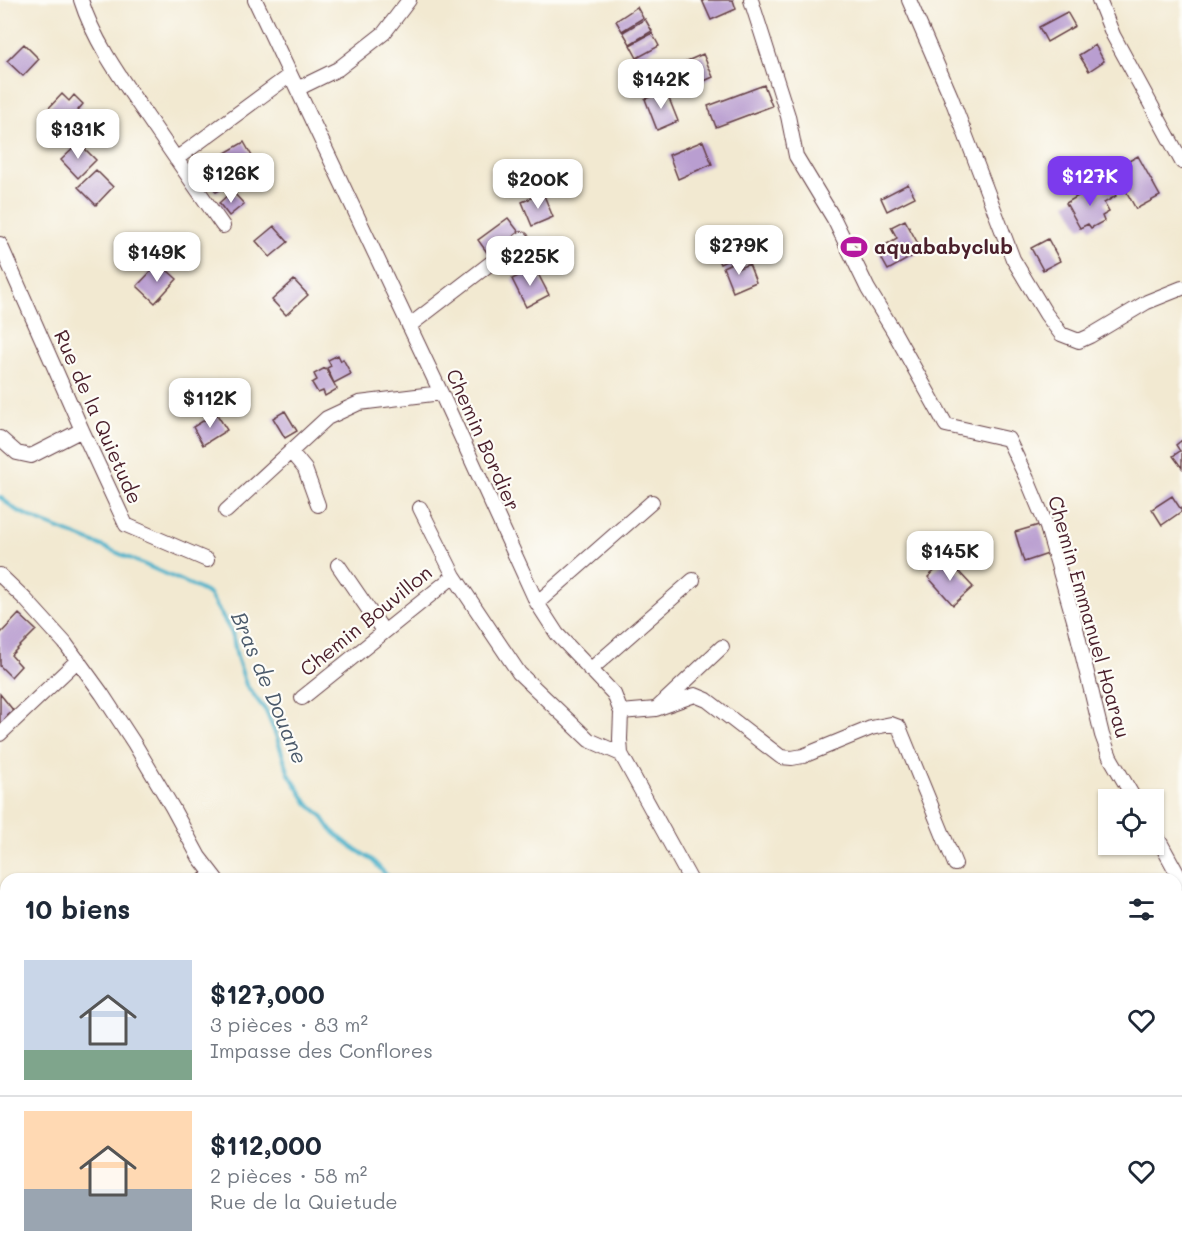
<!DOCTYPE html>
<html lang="fr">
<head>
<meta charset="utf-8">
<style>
	body { margin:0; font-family:Mali,sans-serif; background:#f6f6f7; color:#1f2937; height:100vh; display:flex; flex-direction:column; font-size:22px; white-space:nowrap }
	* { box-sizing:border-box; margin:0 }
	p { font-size:20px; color:#747a83 }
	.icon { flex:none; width:33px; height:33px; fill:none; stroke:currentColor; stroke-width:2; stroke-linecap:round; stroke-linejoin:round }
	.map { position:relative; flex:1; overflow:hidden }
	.panel { position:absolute; left:0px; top:873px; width:1182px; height:384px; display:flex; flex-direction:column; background:#fff; border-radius:18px 18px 0 0; box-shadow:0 2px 4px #0004 }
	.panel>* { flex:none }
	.buttons { position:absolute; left:1098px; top:789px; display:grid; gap:12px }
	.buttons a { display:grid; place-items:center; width:66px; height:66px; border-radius:0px; background:#fff; box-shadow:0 2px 4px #0004; font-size:30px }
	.price { position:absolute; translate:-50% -51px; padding:0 14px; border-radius:12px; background:#fff; color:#222; font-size:20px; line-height:39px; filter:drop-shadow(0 2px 3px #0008) }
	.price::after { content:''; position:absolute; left:50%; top:36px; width:18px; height:14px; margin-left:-9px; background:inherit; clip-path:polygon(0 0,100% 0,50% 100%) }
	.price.selected { background:#7c3aed; color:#fff }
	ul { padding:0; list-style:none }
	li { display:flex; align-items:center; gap:18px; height:150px; padding:0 24px }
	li+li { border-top:2px solid #e0e1e3 }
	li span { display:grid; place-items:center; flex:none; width:168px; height:120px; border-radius:0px; color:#555 }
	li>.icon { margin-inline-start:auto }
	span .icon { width:72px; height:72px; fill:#fffc; stroke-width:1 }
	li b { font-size:26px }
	h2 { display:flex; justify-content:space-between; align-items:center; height:72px; padding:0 24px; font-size:26px }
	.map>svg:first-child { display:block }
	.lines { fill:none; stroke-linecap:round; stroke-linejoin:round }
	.stream { stroke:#4cb2cb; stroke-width:4 }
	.building { fill:#b99ed0 }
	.lane-casing { stroke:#633d44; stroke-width:10 }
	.street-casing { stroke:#633d44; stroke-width:16 }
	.lane { stroke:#fff; stroke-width:7 }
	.street { stroke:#fff; stroke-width:14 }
	.labels { text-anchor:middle; stroke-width:4.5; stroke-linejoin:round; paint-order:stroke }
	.poi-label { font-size:20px; font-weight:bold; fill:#4a1f2b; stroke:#fdfcf7; text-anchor:start }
	.street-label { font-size:20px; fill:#4a1f2b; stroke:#fdfcf7 }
	.water-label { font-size:21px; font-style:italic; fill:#4b5a6b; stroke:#fdfcf7 }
</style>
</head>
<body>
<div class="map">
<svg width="1182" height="1257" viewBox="0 0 1182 1257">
	<rect width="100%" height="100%" fill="#fdfcf7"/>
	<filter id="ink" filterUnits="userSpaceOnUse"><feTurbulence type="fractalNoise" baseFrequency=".0167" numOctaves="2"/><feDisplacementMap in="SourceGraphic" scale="12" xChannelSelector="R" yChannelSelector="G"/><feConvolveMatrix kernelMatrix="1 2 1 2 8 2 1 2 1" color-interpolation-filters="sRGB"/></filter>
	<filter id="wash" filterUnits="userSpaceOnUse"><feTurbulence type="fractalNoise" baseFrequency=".008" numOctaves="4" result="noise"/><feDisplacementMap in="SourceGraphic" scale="24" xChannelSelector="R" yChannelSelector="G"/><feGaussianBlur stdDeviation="1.35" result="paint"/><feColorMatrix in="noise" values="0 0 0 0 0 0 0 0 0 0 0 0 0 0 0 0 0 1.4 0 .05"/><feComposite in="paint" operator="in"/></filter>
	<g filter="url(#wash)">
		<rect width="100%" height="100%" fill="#f2e9d1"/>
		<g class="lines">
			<path class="stream" d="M 0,497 L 16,510 L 39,521 L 97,544 L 191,585 L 209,594 L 232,633 L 237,657 L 246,685 L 266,711 L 276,735 L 289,774 L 308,804 L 321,815 L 331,830 L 349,845 L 372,860 L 390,879
				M 922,1251 L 931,1257"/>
		</g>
		<g id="blocks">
			<path class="building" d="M 702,0 L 733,0 L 736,9 L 711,20 Z
				M 637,7 L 643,18 L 622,31 L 616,21 Z
				M 1067,12 L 1075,26 L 1047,42 L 1039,27 Z
				M 645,19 L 652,31 L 630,44 L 623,32 Z
				M 652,33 L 659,46 L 637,58 L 630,45 Z
				M 24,44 L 39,59 L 23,76 L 7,61 Z
				M 1095,45 L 1104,61 L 1089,71 L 1079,55 Z
				M 703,54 L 713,77 L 686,89 L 676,66 Z
				M 654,62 L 664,86 L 643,94 L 634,70 Z
				M 764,85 L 772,106 L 716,127 L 708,106 Z
				M 666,91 L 678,121 L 657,130 L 645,99 Z
				M 62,94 L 69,101 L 74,95 L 83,104 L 78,110 L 84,116 L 67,133 L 45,112 Z
				M 703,141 L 712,164 L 678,179 L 669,155 Z
				M 244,142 L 253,158 L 234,169 L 225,153 Z
				M 79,143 L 96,160 L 78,178 L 61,160 Z
				M 1138,156 L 1160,196 L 1136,209 L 1114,169 Z
				M 219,158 L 233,183 L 216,192 L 202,167 Z
				M 96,170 L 113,187 L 96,205 L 78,187 Z
				M 908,184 L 915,197 L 887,211 L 881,198 Z
				M 1095,186 L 1100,194 L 1111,188 L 1116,196 L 1104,203 L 1109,212 L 1102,216 L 1104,221 L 1091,228 L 1088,224 L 1080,228 L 1066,203 Z
				M 232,191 L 244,204 L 229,216 L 219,203 Z
				M 543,193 L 553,217 L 532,226 L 522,202 Z
				M 508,218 L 522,236 L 491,258 L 478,240 Z
				M 905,220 L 922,251 L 888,270 L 877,250 L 897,238 L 891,227 Z
				M 274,226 L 288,242 L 270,257 L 256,241 Z
				M 733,232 L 743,253 L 720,264 L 710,243 Z
				M 1048,239 L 1060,261 L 1043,270 L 1031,248 Z
				M 736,261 L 739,268 L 749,264 L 756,282 L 733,292 L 723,267 Z
				M 159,263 L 177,279 L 155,303 L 137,286 Z
				M 535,268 L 549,295 L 526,307 L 512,279 Z
				M 294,280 L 308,295 L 286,315 L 272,300 Z
				M 338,355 L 341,361 L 343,359 L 351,374 L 334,383 L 327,368 L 331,366 L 328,360 Z
				M 325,368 L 337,389 L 325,396 L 323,391 L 318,393 L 312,383 L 317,380 L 314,374 Z
				M 285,411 L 297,431 L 285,438 L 273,418 Z
				M 216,413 L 227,430 L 203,445 L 193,427 Z
				M 1182,440 L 1182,468 L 1173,456 L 1180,451 L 1176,445 Z
				M 1172,496 L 1182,511 L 1162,525 L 1152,509 Z
				M 1039,525 L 1048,554 L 1024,562 L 1015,532 Z
				M 947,559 L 973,587 L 953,605 L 928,577 Z
				M 19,614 L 36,630 L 11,655 L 21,666 L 11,677 L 0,666 L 0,634 Z
				M 0,694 L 13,710 L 7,715 L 12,721 L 0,725 Z"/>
		</g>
	</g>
	<g filter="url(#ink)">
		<use href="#blocks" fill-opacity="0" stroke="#633d44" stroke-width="1.5"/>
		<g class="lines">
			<g class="lane-casing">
				<path id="lane" d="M 201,879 L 210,871"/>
			</g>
			<g class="street-casing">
				<path id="street" d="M 81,0 C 94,41 120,77 144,112 C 170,150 196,188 223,226
					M 255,0 L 441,393 L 537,603 L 557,634 L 614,694 L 621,712 L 620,739 L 621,754 L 690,879
					M 751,0 L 788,116 L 796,156 L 834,219 L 868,289 L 893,330 L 946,425 L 1008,439 L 1027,479 L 1047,527 L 1074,620 L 1102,735 L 1110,757 L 1135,800
					M 909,0 L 951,97 L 1013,259 L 1046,314 L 1061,334 L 1079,341 L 1090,336 L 1147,302 L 1182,288
					M 1099,0 L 1113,35 L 1182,162
					M 297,89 L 338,69 L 384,33 L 409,0
					M 176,159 L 290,75
					M 0,244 L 82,430 L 126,525 L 207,560
					M 409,326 L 522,239
					M 0,438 L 17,453 L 31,456 L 82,430
					M 291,452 L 305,469 L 318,505
					M 420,508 L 454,576 L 519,673 L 589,740 L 621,754
					M 226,511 L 327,418 L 359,403 L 441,393
					M 338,565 L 384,632
					M 0,575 L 26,600 L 65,643 L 102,694 L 134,743 L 172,807 L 199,857 L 216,879
					M 537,603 L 652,502
					M 590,670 L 693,580
					M 302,698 L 454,576
					M 656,709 L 695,695 L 707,700 L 781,757 L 792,758 L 803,756 L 871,728 L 891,724 L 899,727 L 955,864
					M 621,712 L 656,709 L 722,647
					M 0,734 L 78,660
					M 1154,831 L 1182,882
					M 0,1194 L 6,1201
					M 56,1251 L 62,1257
					M 508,1251 L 511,1257
					M 732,1251 L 735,1257
					M 893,1257 L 900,1251"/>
			</g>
			<use href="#lane" class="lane"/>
			<use href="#street" class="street"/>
		</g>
	</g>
	<defs>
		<g id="stadium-bare" transform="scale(2.07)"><path d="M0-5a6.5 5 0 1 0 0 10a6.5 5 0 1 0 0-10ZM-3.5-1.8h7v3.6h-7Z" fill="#b5179e" stroke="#fdfcf7" stroke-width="2.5" paint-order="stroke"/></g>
	</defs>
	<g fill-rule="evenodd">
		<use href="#stadium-bare" x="854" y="247"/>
	</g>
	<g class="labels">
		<g class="poi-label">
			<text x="874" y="254">aquababyclub</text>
		</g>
		<g class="street-label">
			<text transform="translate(98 417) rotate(66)" y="7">Rue de la Quietude</text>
			<text transform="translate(483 440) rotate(66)" y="7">Chemin Bordier</text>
			<text transform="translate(1089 617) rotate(74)" y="7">Chemin Emmanuel Hoarau</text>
			<text transform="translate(366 621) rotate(-39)" y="7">Chemin Bouvillon</text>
		</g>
		<g class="water-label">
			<text transform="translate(269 688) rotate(67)" y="7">Bras de Douane</text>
		</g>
	</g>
</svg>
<div class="buttons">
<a><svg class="icon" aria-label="locate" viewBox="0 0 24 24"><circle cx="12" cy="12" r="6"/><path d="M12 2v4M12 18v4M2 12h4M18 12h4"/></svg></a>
</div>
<b class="price" style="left:661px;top:110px">$142K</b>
<b class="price" style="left:78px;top:160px">$131K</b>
<b class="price" style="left:231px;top:204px">$126K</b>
<b class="price selected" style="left:1090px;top:207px">$127K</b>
<b class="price" style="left:538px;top:210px">$200K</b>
<b class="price" style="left:739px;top:276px">$279K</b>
<b class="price" style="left:157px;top:283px">$149K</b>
<b class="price" style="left:530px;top:287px">$225K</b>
<b class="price" style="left:210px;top:429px">$112K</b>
<b class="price" style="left:950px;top:582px">$145K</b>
<section class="panel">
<h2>10 biens<svg class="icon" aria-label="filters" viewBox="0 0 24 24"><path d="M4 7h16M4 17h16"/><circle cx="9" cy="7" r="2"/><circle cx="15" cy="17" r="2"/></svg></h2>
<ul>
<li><span style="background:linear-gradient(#c9d6e8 75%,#7fa58c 0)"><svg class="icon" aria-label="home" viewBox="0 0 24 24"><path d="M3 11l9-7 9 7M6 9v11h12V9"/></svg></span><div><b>$127,000</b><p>3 pièces · 83 m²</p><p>Impasse des Conflores</p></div><svg class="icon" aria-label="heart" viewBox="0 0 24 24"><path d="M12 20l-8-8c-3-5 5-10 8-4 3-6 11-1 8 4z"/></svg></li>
<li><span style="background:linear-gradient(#ffd9b3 65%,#9aa5b1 0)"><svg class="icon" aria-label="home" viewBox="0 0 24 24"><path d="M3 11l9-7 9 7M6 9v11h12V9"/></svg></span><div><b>$112,000</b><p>2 pièces · 58 m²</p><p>Rue de la Quietude</p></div><svg class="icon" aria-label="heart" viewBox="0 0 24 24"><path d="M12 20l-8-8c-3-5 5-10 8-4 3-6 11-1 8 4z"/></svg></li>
</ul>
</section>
</div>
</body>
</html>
